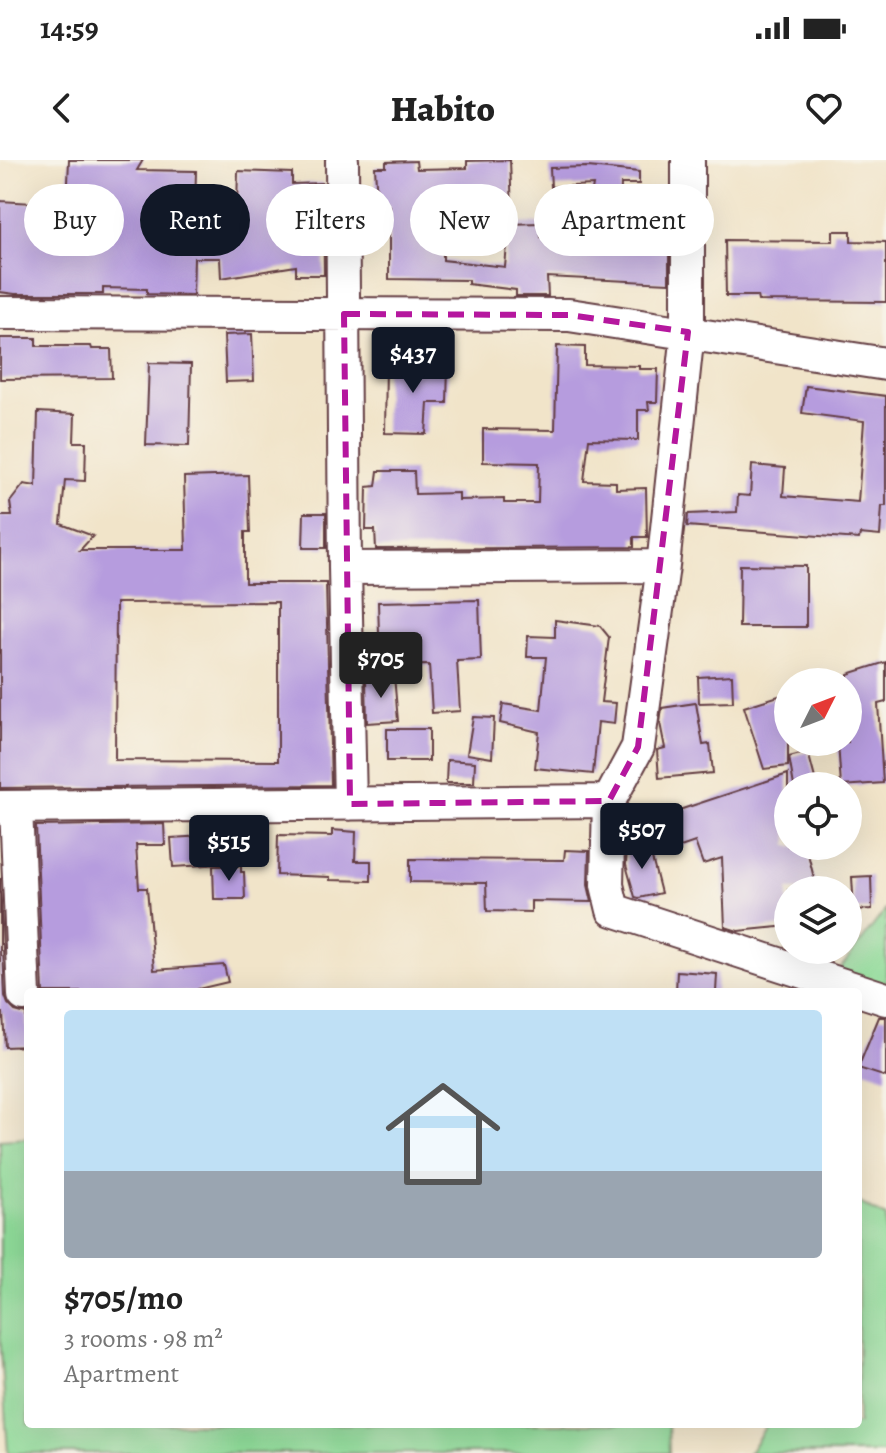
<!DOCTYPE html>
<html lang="en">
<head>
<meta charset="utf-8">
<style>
	body { margin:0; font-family:Alegreya,serif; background:#f6f6f6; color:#222; height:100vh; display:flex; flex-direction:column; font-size:30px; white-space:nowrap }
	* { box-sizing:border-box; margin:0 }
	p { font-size:26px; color:#767676 }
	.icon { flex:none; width:44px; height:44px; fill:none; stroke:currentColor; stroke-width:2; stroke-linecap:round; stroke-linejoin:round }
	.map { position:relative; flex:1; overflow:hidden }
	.side { position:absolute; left:24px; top:828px; width:838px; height:440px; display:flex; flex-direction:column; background:#fff; border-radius:8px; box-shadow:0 8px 32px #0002 }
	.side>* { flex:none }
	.hud { position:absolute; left:24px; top:24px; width:838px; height:72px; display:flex; gap:16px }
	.needle { width:52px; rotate:48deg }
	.buttons { position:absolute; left:774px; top:508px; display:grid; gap:16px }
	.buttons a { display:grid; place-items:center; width:88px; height:88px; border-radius:50%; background:#fff; box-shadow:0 8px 32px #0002; font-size:40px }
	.price { position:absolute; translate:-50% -68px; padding:0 18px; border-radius:8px; background:#111827; color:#fff; font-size:26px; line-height:52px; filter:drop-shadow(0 2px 4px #0008) }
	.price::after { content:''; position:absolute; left:50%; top:48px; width:24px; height:18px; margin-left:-12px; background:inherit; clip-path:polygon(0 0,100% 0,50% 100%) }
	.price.active { background:#222; color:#fff }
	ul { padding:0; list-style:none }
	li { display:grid; align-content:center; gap:16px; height:424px; padding:0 40px }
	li+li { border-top:2px solid #e0e0e0 }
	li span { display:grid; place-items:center; height:248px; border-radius:8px; color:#555 }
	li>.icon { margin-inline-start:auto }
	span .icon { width:144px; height:144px; fill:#fffc; stroke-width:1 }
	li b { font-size:34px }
	.pill { padding:0 28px; border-radius:36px; background:#fff; box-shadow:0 8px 32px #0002; font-size:28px; line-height:72px }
	.pill.active { background:#111827; color:#fff }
	.status { display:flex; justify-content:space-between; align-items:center; height:56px; padding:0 40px; background:#fff; direction:ltr }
	.status svg { height:22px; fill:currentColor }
	header { display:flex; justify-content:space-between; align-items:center; height:104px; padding:0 40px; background:#fff; font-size:36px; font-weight:800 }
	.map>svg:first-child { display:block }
	.green { fill:#8eda98; stroke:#6c7c62; stroke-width:2 }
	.building { fill:#b69cde; fill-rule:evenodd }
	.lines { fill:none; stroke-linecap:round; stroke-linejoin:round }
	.minor-casing { stroke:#633d43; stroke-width:36 }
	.minor { stroke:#fff; stroke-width:32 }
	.marked { fill:none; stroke:#b5179e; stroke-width:6; stroke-dasharray:16 10; stroke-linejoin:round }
</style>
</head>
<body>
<div class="status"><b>14:59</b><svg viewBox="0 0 49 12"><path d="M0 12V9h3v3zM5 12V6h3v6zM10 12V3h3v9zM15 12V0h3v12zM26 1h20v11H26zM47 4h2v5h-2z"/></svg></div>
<header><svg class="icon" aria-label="back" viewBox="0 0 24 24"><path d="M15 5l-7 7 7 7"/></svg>Habito<svg class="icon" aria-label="heart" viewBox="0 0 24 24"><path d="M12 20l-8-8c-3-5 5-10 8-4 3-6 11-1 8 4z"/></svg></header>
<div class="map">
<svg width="886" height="1293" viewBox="0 0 886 1293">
	<rect width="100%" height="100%" fill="#f7f3e8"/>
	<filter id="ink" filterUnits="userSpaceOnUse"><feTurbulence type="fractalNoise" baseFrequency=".0125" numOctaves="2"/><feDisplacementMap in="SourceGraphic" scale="16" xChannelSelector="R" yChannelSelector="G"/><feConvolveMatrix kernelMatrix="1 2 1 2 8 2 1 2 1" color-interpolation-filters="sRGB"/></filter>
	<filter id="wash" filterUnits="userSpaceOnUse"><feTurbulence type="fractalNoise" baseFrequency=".006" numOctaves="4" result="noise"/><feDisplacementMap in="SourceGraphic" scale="32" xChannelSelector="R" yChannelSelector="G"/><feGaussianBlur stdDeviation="1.8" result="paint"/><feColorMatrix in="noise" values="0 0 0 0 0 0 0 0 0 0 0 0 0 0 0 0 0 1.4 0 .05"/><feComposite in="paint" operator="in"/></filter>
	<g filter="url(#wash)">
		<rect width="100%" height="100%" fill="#f1e4c9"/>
		<path class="green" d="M 886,749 L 886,840 L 830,822 Z
			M 28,978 L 28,1264 L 668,1264 L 669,1293 L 8,1293 L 0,1174 L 0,980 Z
			M 858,1042 L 886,1057 L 886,1293 L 749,1293 L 767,1264 L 858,1264 Z"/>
		<g id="blocks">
			<path class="building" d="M 69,0 L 143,0 L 137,10 L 196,11 L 195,45 L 237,46 L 238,11 L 292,13 L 292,24 L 323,23 L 324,115 L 296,115 L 296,106 L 221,118 L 220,98 L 194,98 L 193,135 L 147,134 L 147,129 L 103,128 L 103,134 L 15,134 L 0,132 L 0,41 L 67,45 Z
				M 510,0 L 512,51 L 443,54 L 443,100 L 505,107 L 509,64 L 540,63 L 541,77 L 584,80 L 593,25 L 551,27 L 550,8 L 588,7 L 639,12 L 639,24 L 621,24 L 619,82 L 669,83 L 669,123 L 547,117 L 548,136 L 516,136 L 516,130 L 468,124 L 468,120 L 389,119 L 389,46 L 384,46 L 384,40 L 377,40 L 375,7 L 386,7 L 386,2 L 416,1 L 417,9 L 467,8 L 467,1 Z
				M 833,71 L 851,71 L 851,81 L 886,82 L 886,142 L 758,141 L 757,136 L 726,136 L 725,80 L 833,81 Z
				M 252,174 L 254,221 L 226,222 L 224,175 Z
				M 0,178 L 36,178 L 36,186 L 91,186 L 92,189 L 111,189 L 112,218 L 0,219 Z
				M 557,186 L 585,187 L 585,205 L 639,206 L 639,209 L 658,209 L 657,242 L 648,242 L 649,250 L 638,250 L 638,280 L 589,279 L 584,321 L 616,322 L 616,329 L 646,328 L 647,377 L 634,377 L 634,387 L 376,389 L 375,370 L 366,370 L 367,327 L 376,326 L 378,311 L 414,311 L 415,334 L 459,333 L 459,340 L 504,339 L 504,343 L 538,343 L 539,303 L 483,302 L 483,269 L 555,270 Z
				M 149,203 L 191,204 L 189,286 L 146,285 Z
				M 386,203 L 448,204 L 447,243 L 428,243 L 426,274 L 385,273 Z
				M 806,226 L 886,236 L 886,346 L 882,346 L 880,376 L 860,374 L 859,379 L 687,366 L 688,354 L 737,352 L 738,335 L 750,336 L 752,305 L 785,308 L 783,336 L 858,342 L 864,261 L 802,253 Z
				M 38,252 L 75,254 L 74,282 L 86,282 L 85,321 L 65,320 L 61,364 L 93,376 L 80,390 L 186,390 L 184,317 L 248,315 L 250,372 L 245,372 L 245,423 L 326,423 L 331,625 L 0,628 L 0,356 L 12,356 L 10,342 L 24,324 L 36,326 ZM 278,442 L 278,601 L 115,600 L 116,443 Z
				M 304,353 L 326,353 L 326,388 L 303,388 Z
				M 740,405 L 806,406 L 806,467 L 739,467 Z
				M 479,440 L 481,500 L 457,501 L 460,551 L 432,553 L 429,505 L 380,506 L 378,442 Z
				M 555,460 L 600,466 L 609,477 L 601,542 L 616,543 L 614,564 L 598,562 L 593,614 L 535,608 L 539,572 L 500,563 L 503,544 L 541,550 L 546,497 L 527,497 L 528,476 L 555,477 Z
				M 886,502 L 886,542 L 878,544 L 883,623 L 841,626 L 838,582 L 848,582 L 848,514 Z
				M 732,515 L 733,542 L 699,543 L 698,517 Z
				M 394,516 L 398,561 L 367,563 L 366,518 Z
				M 788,533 L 788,606 L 764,609 L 744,547 Z
				M 696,543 L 703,585 L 710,584 L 713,613 L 659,618 L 657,590 L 665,588 L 660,563 L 662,548 Z
				M 473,557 L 494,558 L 492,598 L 467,594 Z
				M 387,569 L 429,569 L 429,601 L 387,601 Z
				M 808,592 L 817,626 L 794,626 L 789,597 Z
				M 447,600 L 475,602 L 474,623 L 446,623 Z
				M 788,614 L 788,686 L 806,686 L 817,730 L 788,730 L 788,766 L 738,771 L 725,767 L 722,698 L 703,704 L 695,682 L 666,692 L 655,658 Z
				M 164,664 L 165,685 L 136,685 L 139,728 L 147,728 L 154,810 L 224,805 L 228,822 L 198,829 L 198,832 L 43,832 L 36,666 Z
				M 332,670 L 356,672 L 355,701 L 371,701 L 371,721 L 330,720 L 330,717 L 277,715 L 278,675 L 332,676 Z
				M 221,675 L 224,704 L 173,707 L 171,678 Z
				M 648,683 L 661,733 L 639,738 L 635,737 L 626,705 L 627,688 Z
				M 565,690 L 589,691 L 588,725 L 592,742 L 531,741 L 531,752 L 487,751 L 486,723 L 410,722 L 410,699 L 564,700 Z
				M 213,706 L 241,706 L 241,712 L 244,712 L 245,739 L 214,739 Z
				M 871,716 L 872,749 L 854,750 L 852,717 Z
				M 0,718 L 5,836 L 8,844 L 15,851 L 26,854 L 28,886 L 5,887 L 3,853 L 0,853 Z
				M 677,811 L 717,814 L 716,832 L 676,832 Z
				M 879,857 L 886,857 L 886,917 L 858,908 Z"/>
		</g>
	</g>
	<g filter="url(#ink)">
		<use href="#blocks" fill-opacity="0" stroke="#633d43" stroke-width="2"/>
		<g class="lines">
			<g class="minor-casing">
				<path id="minor" d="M 342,0 L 345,408 L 350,644
					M 688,0 L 688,172 L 663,406 L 638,587 L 609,641 L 607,725 L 613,750 L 886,839
					M 0,153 L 569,155 L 886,204
					M 345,408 L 663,406
					M 0,647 L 609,641
					M 16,647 L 24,835"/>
			</g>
			<use href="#minor" class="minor"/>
		</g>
	</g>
	<path class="marked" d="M 344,154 L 569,155 L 688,172 L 638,587 L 609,641 L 350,644 Z"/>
</svg>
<div class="buttons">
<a><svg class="needle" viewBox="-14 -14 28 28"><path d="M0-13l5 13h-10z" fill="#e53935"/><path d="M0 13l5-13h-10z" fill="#767676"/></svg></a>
<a><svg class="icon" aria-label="locate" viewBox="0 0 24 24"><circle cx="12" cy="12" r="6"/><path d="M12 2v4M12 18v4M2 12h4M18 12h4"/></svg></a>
<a><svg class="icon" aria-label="layers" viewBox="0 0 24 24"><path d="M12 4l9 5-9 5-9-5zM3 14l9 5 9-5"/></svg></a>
</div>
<b class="price" style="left:413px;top:235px">$437</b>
<b class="price active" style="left:381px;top:540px">$705</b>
<b class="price" style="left:642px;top:711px">$507</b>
<b class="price" style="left:229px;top:723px">$515</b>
<div class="hud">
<a class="pill">Buy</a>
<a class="pill active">Rent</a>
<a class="pill">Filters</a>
<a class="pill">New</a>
<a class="pill">Apartment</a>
</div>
<section class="side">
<ul>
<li><span style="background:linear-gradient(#bfe0f5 65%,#9aa5b1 0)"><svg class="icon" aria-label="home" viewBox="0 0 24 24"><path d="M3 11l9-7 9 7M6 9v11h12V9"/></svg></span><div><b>$705/mo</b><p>3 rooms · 98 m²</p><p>Apartment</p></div></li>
</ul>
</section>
</div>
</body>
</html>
